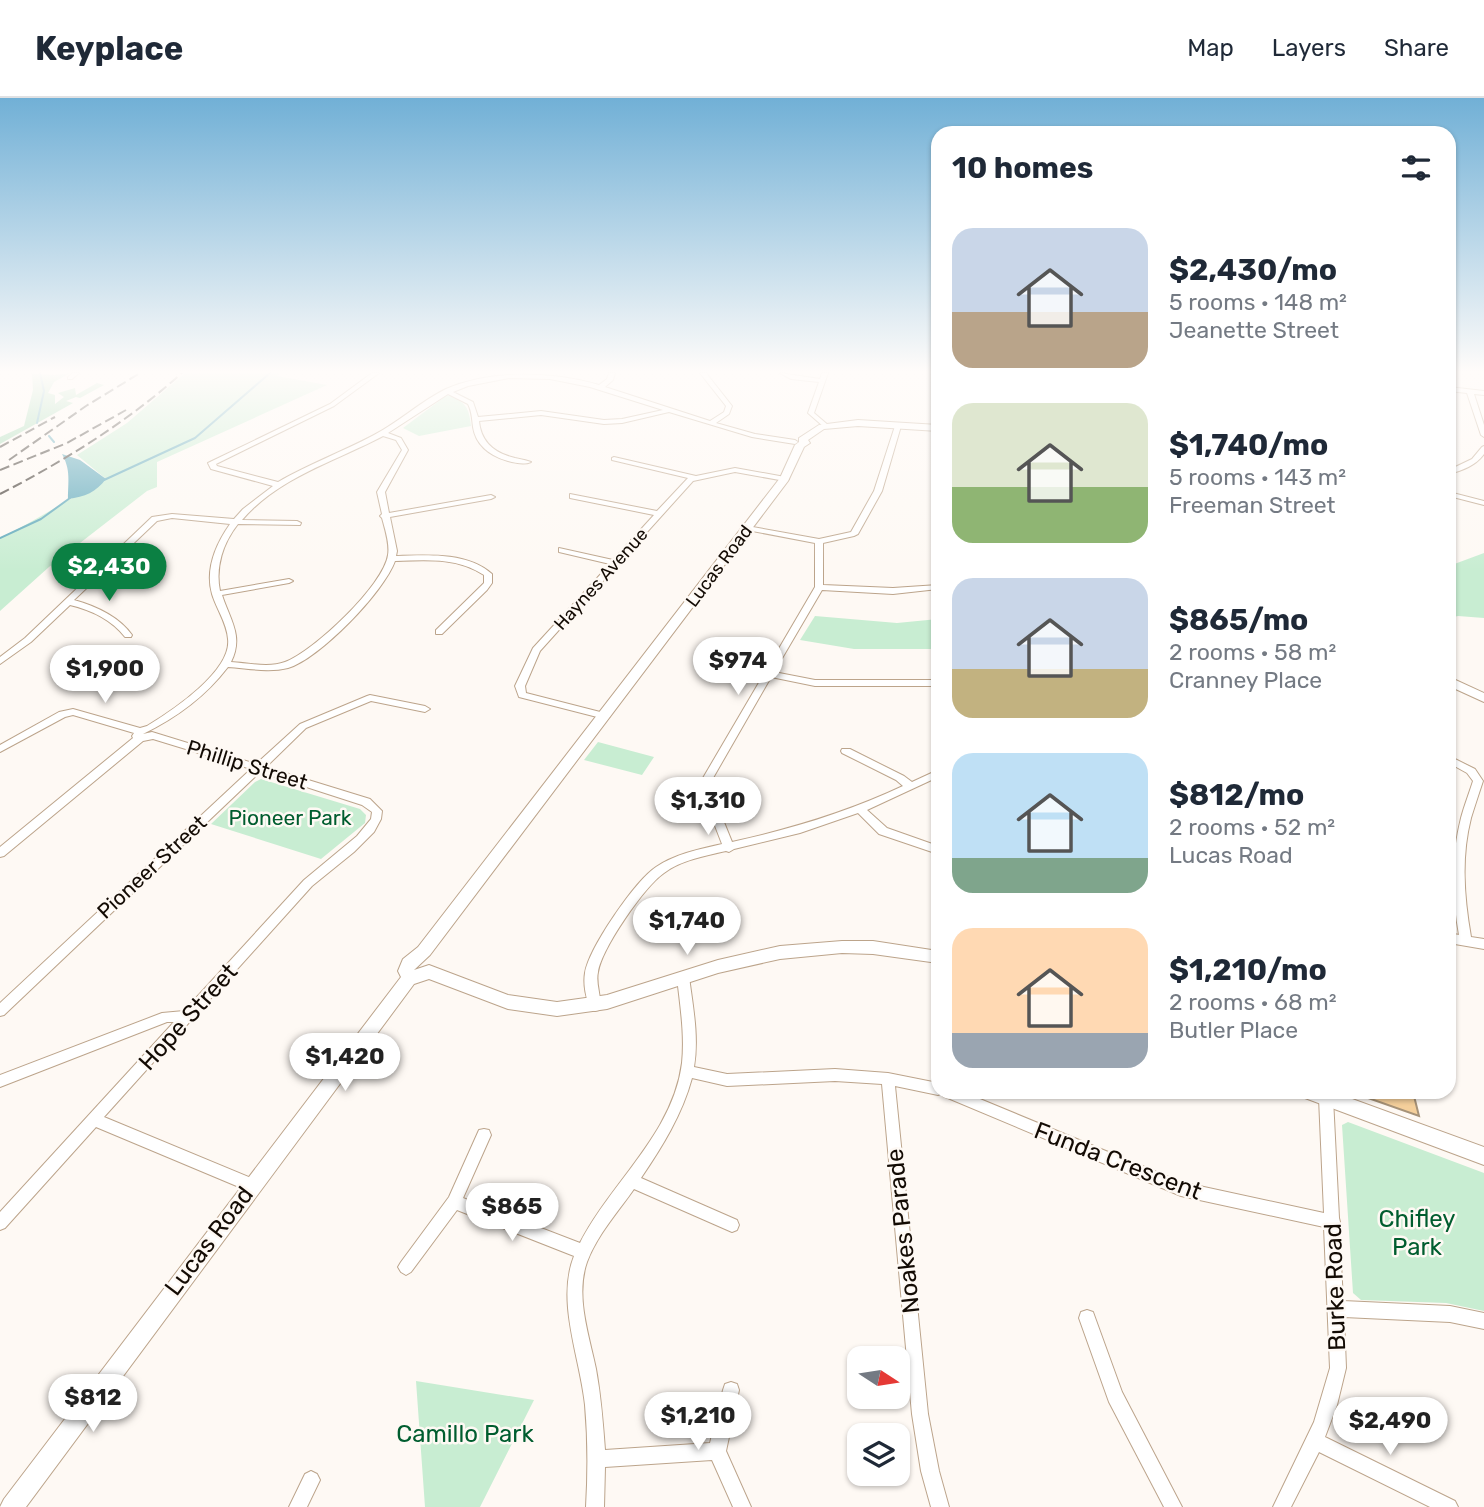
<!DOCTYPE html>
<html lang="en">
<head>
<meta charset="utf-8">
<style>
	body { margin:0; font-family:Rubik,sans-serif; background:#f6f6f7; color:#1f2937; height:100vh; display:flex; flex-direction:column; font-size:26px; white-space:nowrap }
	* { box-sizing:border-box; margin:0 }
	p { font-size:23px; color:#747a83 }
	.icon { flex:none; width:38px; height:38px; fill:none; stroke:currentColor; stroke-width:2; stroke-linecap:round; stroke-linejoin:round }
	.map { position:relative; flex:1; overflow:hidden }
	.sheet { position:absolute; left:931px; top:28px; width:525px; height:973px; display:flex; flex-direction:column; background:#fff; border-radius:21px; box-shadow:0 2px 5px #0004 }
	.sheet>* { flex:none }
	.needle { width:46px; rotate:102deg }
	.tools { position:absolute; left:847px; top:1248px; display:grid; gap:14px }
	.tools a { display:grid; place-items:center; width:63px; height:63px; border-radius:14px; background:#fff; box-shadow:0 2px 5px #0004; font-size:35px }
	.price { position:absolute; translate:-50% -60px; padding:0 16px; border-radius:24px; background:#fff; color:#222; font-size:23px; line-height:46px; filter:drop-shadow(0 2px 4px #0008) }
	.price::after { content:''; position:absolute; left:50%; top:42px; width:21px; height:16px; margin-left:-10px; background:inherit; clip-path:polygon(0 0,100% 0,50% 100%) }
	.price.selected { background:#0b8043; color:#fff }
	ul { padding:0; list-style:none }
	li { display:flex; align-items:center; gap:21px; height:175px; padding:0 21px }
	li span { display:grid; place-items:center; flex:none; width:196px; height:140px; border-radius:21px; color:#555 }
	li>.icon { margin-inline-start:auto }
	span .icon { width:84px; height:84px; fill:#fffc; stroke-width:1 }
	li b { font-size:30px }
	h2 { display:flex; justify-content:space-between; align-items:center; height:84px; padding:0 21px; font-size:30px }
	header { display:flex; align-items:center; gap:42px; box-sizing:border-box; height:98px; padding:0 35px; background:#fff; border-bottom:2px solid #e0e1e3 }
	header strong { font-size:33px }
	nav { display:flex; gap:38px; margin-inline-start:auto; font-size:24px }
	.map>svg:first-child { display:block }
	.green { fill:#c8edd2 }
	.forest { fill:#a2d9b2 }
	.water { fill:#5fa9bb }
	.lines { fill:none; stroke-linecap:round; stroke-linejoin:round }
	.stream { stroke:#5fa9bb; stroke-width:2 }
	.building { fill:#f4cf9b; stroke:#a69278; stroke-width:2 }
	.minor-casing { stroke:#bca48b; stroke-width:2 }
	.tertiary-casing { stroke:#bca48b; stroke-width:2 }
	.minor { fill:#fff; fill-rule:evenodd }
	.tertiary { fill:#fff; fill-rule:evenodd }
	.rail { stroke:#423b34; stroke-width:2; stroke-dasharray:10 4.5; stroke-linecap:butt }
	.labels { text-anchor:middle; stroke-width:5; stroke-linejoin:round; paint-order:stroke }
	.far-street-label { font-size:18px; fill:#130b04; stroke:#fef9f4 }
	.street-label { font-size:21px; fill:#130b04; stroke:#fef9f4 }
	.park-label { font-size:21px; fill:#005d2f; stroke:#fef9f4 }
	.near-street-label { font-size:24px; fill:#130b04; stroke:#fef9f4 }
	.near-park-label { font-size:24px; fill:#005d2f; stroke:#fef9f4 }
</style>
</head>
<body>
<header>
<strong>Keyplace</strong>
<nav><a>Map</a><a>Layers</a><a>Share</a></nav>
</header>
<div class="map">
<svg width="1484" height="1409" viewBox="0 0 1484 1409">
	<rect width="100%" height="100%" fill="#fef9f4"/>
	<path class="green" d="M 185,275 L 280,275 L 277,278 L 327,287 L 157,364 L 157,389 L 147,393 L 49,469 L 0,513 L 0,440 C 37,422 70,400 106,381 L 77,357 L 127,325 Z
		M 447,297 C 465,304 469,308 471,328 L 419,338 L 403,330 Z
		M 1484,455 L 1484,520 L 1458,518 L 1449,520 L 1449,468 Z
		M 815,518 L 897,525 L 938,521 L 938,551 L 854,551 L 800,542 Z
		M 598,644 L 654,659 L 642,677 L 584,662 Z
		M 261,681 L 360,711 L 366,717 L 365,725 L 321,761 L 211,726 L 255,684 Z
		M 1348,1024 L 1484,1075 L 1484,1213 L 1446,1205 L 1361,1202 L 1353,1195 L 1342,1027 Z
		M 416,1283 L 534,1302 L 480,1409 L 425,1409 Z"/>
	<path class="forest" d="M 27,275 L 54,277 L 70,275 L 54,284 L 48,295 L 55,297 L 55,306 L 64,299 L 58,295 L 75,290 L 76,297 L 97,285 L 104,287 L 80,300 L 76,299 L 66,303 L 73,305 L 0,346 L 0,339 L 24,328 L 33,292 L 32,276 Z"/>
	<path class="water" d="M 62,356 L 80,362 L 106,381 C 96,394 85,399 68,401 C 68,384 71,372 62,356 Z"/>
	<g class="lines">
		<path class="stream" d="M 37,325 L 44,293 L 40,275
			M 49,338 L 54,344
			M 104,382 L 195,340 L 270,275
			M 0,440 L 41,421 L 70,400"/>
	</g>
	<path class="building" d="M 1413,994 L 1419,1018 L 1354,995 L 1354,994 Z"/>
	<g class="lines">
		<g class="minor-casing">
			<path id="minor" d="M 73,275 L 79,275 L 72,281 L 68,281 L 68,279 Z
				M 372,275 L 379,275 L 334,308 L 216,366 L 217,368 L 278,384 C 309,366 342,354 374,337 C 399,324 421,303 446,291 C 491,271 554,274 599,287 L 607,281 L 609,275 L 615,275 L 613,282 L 605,289 L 710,323 L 724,314 L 726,308 L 700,275 L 706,275 L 732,308 L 729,316 L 716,325 L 755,336 L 795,342 L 798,344 L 795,346 L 752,339 L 669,314 L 622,325 L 604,326 L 541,317 L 479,323 C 481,344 494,355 515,360 C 520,361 526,362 531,364 C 524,367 516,365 508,363 C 491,358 476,348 473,329 C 472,321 472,314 468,306 L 448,296 L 388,335 L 401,340 L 408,352 L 385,394 L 389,415 L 491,397 L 495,399 L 491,401 L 390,419 L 397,453 L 396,458 C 428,457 467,454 492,476 L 492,485 L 487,492 L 442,536 L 436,536 L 436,532 L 481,488 L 484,485 L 484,477 C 457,459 426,462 395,463 C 384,494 319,561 288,570 C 268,575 247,570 228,569 C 205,599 176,620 143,636 L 152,634 L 256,666 L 300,626 L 367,598 L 370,597 L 425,608 L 430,611 L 425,614 L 371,603 L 306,630 L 266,669 L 370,701 L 382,713 L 381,721 L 374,734 L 354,754 L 312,788 L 104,1019 L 256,1082 L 258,1087 L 256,1092 L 251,1094 L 96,1029 L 5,1130 L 0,1132 L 0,1114 L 174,924 L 167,924 L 0,989 L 0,977 L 162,915 L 184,913 L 304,782 L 357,738 L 371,721 L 372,714 L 362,707 L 260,674 L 4,917 L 0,918 L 0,905 L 251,671 L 153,641 L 143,643 L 4,758 L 0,759 L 0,749 L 133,640 L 132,638 L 134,635 L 73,617 L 65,619 L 0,654 L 0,647 L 59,614 L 73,611 L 140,630 L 147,628 C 172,613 232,573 228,541 C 227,525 216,510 212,496 C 205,471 216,446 230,426 L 172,420 L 157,423 L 74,502 C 96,508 119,519 132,537 L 131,539 L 125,539 C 112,522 91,512 70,507 L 31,544 L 0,566 L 0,559 L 25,540 L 152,419 L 172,416 L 234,421 L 243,411 L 273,388 L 211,371 L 208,365 L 210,364 L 330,306 ZM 509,280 L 550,281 L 590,289 L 663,312 L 622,321 L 604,322 L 541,313 L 478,319 L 473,304 L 453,294 L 468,288 ZM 383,338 L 396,342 L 402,352 L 377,394 L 382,416 L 380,418 L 382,420 C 385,431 390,446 388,457 C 384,487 313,554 285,564 C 269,570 248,565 231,564 C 244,538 230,522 222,497 L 289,485 L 293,483 L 289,481 L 220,493 C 215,469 223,445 238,426 L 300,427 L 301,425 L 297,423 L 242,422 C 279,379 334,364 383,338 Z
				M 780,275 L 820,281 L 822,275 L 828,275 L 814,315 L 828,327 L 828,329 L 824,329 L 808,315 L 819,284 L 791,281 Z
				M 1449,289 L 1484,293 L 1484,297 L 1474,296 L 1484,327 L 1484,339 L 1481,337 L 1467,295 L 1449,293 Z
				M 898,326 L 901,328 L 882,393 L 858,436 L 854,438 L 823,445 L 823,487 L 893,490 L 938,487 L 938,491 L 893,496 L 822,492 L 774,574 L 815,582 L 938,582 L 938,588 L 815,588 L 771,579 L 713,680 L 715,702 L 732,744 C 791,731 848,714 903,688 L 896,682 L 842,655 L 841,653 L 842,651 L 850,651 L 904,678 L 912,684 L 938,672 L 938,679 L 867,712 L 887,730 L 938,748 L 938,756 L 879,736 L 858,715 L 800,735 L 734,751 L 729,754 L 726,753 C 705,758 681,762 664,775 C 644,789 602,850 598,874 C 595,887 603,900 599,912 L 595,913 L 591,912 C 586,901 583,886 585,875 C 589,850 635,783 656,769 C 675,756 700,751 722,746 L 705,702 L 703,680 L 815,489 L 815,445 L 747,432 L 743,430 L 747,428 L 819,441 L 851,434 L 874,393 L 895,328 Z
				M 1484,348 L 1484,356 C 1475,368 1463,372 1449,376 L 1449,372 L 1472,361 L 1482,349 Z
				M 614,359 L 696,378 L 735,370 L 785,379 L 789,381 L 785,383 L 735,374 L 693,383 L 540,553 L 525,588 L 526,595 L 608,616 L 610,618 L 608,620 L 605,621 L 519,599 L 515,588 L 533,550 L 610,466 L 559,454 L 559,450 L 613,462 L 654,417 L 570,400 L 570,396 L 657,413 L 688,380 L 612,362 L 612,360 Z
				M 1449,394 L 1484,403 L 1484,407 L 1449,398 Z
				M 1449,658 L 1475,671 L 1483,683 C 1479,695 1475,707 1471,720 C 1461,759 1464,799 1471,839 L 1484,841 L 1484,851 L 1449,845 L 1449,835 L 1459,837 C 1452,798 1451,759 1461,720 C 1464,708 1469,696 1473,683 L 1467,675 L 1449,665 Z
				M 683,874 L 687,875 L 689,879 C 693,909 699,939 694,969 L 727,976 L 835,971 L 888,975 L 938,985 L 938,994 L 963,994 L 1181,1084 L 1324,1115 L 1319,1000 L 1321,996 L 1326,994 L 1331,996 L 1333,1000 L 1339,1120 L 1340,1124 L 1339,1127 L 1343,1203 L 1450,1208 L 1484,1215 L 1484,1231 L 1450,1224 L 1344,1219 L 1346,1270 L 1337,1307 L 1325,1339 L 1455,1403 L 1458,1409 L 1430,1409 L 1319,1354 L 1291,1409 L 1273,1409 L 1314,1324 L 1330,1270 L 1324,1129 L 1181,1098 L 943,998 L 942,995 L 938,997 L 895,988 L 928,1316 L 939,1373 L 949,1409 L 931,1409 L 921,1373 L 912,1316 L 882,986 L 835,983 L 727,988 L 692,980 C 682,1017 662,1049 641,1080 L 737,1122 L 739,1127 L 737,1132 L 732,1134 L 634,1091 C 618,1114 597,1137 587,1164 C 575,1198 589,1237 596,1271 C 601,1298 603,1325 605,1352 L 710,1345 L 723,1292 L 725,1286 L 731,1284 L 737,1286 L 739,1292 L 726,1353 L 751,1409 L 733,1409 L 712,1362 L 605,1369 L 604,1409 L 586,1409 C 588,1375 588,1341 585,1307 C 580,1259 556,1204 574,1158 L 457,1112 L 411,1174 L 406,1177 L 401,1174 L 398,1169 L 401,1164 L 449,1099 L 479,1032 L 484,1031 L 489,1032 L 491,1037 L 463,1100 L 580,1145 C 611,1084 673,1036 682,965 C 685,936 680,907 677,879 L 679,875 Z
				M 1087,1212 L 1093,1214 L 1122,1294 L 1182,1409 L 1164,1409 L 1109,1304 L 1079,1220 L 1081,1214 Z
				M 311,1373 L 317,1376 L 320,1382 L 307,1409 L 289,1409 L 305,1376 Z"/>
		</g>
		<g class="tertiary-casing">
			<path id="tertiary" d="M 858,322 L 938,327 L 938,333 L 858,328 L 824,331 L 808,342 L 810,345 L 804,349 L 788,383 L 430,857 L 414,872 L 429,867 L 508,897 L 557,904 L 607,897 L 718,862 L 780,848 L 842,843 L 873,843 L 938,853 L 938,865 L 873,856 L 842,855 L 780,861 L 718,875 L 607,911 L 557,918 L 508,911 L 429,881 L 414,886 L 26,1409 L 0,1409 L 4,1401 L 401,879 L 398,873 L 403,861 L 418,849 L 780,380 L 795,347 L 799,344 L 799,340 L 819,327 Z
				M 1449,579 L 1484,595 L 1484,604 L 1449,588 Z
				M 1302,994 L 1333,994 L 1484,1049 L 1484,1067 L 1305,1000 Z"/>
		</g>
		<use href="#minor" class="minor"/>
		<use href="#tertiary" class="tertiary"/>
		<path class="rail" d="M 0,349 L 55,319
			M 9,362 L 86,308 L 140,275
			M 0,372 L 67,345 L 126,312
			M 0,396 C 66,362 127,324 182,275"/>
	</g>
	<linearGradient id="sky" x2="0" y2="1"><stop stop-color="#71b0d6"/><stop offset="0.58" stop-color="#fffcfa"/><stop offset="1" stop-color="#fffcfa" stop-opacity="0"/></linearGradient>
	<rect width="1484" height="472" fill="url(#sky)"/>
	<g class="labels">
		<g class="far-street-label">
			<text transform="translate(719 468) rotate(-53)" y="6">Lucas Road</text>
			<text transform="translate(601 481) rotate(-48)" y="6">Haynes Avenue</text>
		</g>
		<g class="street-label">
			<text transform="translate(247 667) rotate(17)" y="7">Phillip Street</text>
			<text transform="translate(152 769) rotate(-43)" y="7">Pioneer Street</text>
		</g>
		<g class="park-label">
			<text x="290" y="727">Pioneer Park</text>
		</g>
		<g class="near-street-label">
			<text transform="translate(188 919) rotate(-48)" y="8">Hope Street</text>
			<text transform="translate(1118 1063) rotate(21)" y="8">Funda Crescent</text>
			<text transform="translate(903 1133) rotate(-96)" y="8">Noakes Parade</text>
			<text transform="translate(209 1143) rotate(-53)" y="8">Lucas Road</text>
			<text transform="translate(1335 1189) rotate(-92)" y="8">Burke Road</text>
		</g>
		<g class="near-park-label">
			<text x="1417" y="1129">Chifley<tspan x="1417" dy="28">Park</tspan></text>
			<text x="465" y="1344">Camillo Park</text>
		</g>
	</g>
</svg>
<div class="tools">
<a><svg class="needle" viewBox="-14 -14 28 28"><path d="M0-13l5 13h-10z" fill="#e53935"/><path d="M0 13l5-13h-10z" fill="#747a83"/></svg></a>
<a><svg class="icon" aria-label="layers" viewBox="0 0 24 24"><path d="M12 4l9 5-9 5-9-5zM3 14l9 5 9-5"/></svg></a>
</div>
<b class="price selected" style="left:109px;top:505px">$2,430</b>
<b class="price" style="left:738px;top:599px">$974</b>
<b class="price" style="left:105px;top:607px">$1,900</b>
<b class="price" style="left:708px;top:739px">$1,310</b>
<b class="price" style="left:687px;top:859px">$1,740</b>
<b class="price" style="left:345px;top:995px">$1,420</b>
<b class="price" style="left:512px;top:1145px">$865</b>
<b class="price" style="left:93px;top:1336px">$812</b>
<b class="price" style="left:698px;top:1354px">$1,210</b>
<b class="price" style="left:1390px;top:1359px">$2,490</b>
<section class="sheet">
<h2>10 homes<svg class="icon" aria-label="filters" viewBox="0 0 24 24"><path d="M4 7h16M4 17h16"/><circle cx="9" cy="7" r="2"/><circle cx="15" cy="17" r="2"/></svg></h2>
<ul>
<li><span style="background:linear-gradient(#c9d6e8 60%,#b9a48a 0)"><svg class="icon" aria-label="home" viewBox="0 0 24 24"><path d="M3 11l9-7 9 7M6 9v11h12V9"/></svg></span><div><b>$2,430/mo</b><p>5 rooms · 148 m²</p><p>Jeanette Street</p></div></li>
<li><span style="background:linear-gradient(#dfe7d0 60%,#8fb573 0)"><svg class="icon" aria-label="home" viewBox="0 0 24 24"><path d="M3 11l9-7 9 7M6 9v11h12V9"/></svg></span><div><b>$1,740/mo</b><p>5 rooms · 143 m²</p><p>Freeman Street</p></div></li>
<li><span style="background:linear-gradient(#c9d6e8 65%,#c2b280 0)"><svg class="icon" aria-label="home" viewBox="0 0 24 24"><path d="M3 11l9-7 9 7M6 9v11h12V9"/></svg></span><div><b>$865/mo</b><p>2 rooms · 58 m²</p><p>Cranney Place</p></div></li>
<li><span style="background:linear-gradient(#bfe0f5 75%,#7fa58c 0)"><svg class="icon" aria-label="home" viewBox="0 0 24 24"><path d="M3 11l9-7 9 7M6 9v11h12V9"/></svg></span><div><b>$812/mo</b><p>2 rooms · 52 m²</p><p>Lucas Road</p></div></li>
<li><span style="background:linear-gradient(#ffd9b3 75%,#9aa5b1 0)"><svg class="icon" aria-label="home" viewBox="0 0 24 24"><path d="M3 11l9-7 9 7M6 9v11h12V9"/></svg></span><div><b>$1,210/mo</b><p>2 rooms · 68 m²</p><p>Butler Place</p></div></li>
</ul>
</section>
</div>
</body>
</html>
